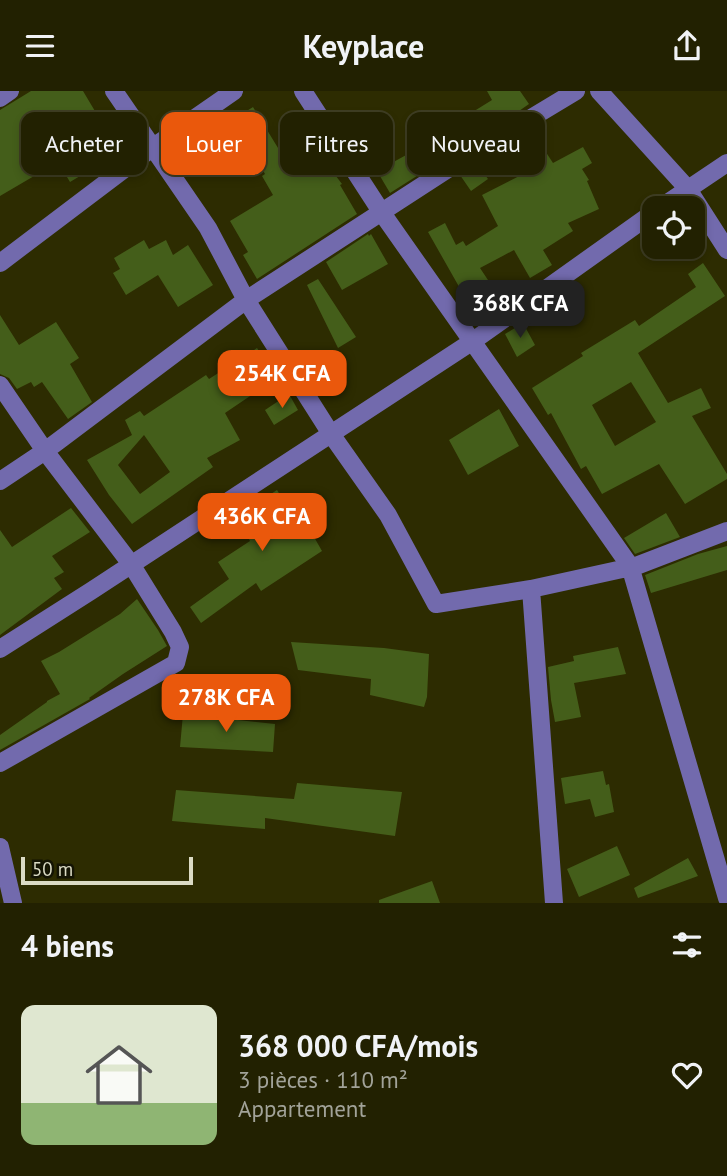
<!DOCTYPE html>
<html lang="fr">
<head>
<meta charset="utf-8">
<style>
	body { margin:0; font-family:"PT Sans",sans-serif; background:#2e2e10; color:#f1f3f6; height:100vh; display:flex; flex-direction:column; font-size:26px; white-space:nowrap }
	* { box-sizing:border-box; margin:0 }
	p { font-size:23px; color:#a2a399 }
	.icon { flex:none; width:38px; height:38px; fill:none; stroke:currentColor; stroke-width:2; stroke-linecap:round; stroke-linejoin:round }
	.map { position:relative; height:812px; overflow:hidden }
	.side { display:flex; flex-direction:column; background:#222101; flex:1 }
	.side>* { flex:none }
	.banner { position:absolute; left:21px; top:21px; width:686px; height:63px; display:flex; gap:14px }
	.controls { position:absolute; left:642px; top:105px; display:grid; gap:14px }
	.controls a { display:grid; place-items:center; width:63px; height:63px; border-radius:14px; background:#222101; box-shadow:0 4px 10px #0003,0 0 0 2px #3f3e23; font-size:35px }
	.scale { position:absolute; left:21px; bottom:18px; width:172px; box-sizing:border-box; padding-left:7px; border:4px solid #dbdbc5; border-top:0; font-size:19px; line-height:24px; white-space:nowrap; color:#dbdbc5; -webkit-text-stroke:5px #141404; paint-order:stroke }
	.price { position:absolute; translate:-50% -60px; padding:0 16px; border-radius:14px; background:#ea580c; color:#fff; font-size:23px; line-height:46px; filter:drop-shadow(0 2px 4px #0008) }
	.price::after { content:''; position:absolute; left:50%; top:42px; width:21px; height:16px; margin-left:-10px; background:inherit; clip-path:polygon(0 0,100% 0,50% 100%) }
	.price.on { background:#222; color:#fff }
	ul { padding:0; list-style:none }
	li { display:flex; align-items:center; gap:21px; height:175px; padding:0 21px }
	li+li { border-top:2px solid #3f3e23 }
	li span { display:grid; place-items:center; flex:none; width:196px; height:140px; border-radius:14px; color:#555 }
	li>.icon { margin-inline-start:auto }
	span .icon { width:84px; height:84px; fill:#fffc; stroke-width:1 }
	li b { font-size:30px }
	h2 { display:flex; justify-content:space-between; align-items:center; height:84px; padding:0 21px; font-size:30px }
	.chip { padding:0 24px; border-radius:14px; background:#222101; box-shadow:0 4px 10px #0003,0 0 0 2px #3f3e23; font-size:24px; line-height:63px }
	.chip.on { background:#ea580c; color:#fff }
	header { display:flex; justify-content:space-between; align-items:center; height:91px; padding:0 21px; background:#222101; font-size:32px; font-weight:700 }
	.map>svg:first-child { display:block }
	.building { fill:#445e1a; fill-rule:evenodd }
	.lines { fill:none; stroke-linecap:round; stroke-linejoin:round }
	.minor { stroke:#726aad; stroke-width:18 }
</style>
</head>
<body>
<header><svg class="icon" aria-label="menu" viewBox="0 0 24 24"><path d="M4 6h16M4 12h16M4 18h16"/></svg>Keyplace<svg class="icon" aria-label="share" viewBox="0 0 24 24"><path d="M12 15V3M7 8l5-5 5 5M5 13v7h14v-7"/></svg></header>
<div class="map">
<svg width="727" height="812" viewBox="0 0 727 812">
	<rect width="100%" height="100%" fill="#2d2c01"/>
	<path class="building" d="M 31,0 L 83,0 L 114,52 L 94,63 L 100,73 L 70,91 L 58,71 L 0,105 L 0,19 Z
		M 487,0 L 520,0 L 529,13 L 519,20 L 520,21 L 448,65 L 434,45 L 492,9 Z
		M 253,16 L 286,70 L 311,52 L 342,93 L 340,94 L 357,123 L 257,188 L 243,164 L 248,161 L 230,130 L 273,104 L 262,85 L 265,83 L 246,49 L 188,86 L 175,65 Z
		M 532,40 L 553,72 L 583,56 L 592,72 L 582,78 L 589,89 L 587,90 L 599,118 L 568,132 L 573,140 L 543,159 L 552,174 L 530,187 L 514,159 L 480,177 L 490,192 L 466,208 L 428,141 L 445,132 L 456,154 L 463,150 L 466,155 L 498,135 L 482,104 L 535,77 L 517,49 Z
		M 408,63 L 420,83 L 390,102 L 377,80 Z
		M 477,73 L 488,88 L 471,100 L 460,84 Z
		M 368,143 L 369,145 L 371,143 L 388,173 L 342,199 L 326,171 Z
		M 144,149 L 149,158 L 166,149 L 173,164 L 188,154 L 213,194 L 178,216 L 158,184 L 126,204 L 113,182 L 120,178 L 114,167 Z
		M 703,172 L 725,205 L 638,262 L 668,312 L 701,297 L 711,317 L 692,325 L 727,383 L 727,388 L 685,413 L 659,373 L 602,403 L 586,375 L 581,378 L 551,322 L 548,324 L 532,297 L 583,265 L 581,262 L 635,229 L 639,235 L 696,196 L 688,183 ZM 631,291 L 656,331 L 615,355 L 592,314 Z
		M 318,188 L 356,246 L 338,257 L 307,194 Z
		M 0,224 L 19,254 L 56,231 L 79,267 L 70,273 L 92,311 L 68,328 L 42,291 L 34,296 L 31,291 L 17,298 L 9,287 L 0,283 Z
		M 523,232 L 535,254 L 517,266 L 505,243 Z
		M 257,257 L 268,274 L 252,285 L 259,299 L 225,322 L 240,349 L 207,367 L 213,376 L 132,433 L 109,404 L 87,369 L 132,344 L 125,329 L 140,320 L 144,325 L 206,284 L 209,288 ZM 144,344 L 170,381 L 140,403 L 118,374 Z
		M 289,303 L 298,319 L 274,334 L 265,319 Z
		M 499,318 L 519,355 L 468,384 L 449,349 Z
		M 277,399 L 294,426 L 296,428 L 302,425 L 322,460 L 261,500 L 256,492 L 201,532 L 190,516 L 229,488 L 218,471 L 250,450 L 237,425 Z
		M 71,417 L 90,441 L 52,465 L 64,481 L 54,487 L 62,498 L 0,544 L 0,439 L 12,456 Z
		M 666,422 L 680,446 L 635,463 L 624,447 Z
		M 727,455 L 727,479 L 651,502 L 645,484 L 698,463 Z
		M 137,508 L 158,539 L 167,555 L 123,583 L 89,607 L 90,608 L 0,659 L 0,644 L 47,611 L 47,610 L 60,603 L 41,570 L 59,561 L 120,523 Z
		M 291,551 L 384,557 L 429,563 L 427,606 L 424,616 L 370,604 L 371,588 L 298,579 Z
		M 618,556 L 626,583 L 574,592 L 581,626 L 555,631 L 551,609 L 548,576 L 574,570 L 573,565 Z
		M 183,623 L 275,633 L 273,661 L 180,656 Z
		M 603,680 L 606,694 L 609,693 L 614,721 L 595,726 L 590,708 L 565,713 L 561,687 Z
		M 297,692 L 402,701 L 395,745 L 265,727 L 265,738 L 172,730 L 176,699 L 294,708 Z
		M 617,755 L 630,784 L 579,806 L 567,778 Z
		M 688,767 L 698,785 L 638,807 L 634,797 Z
		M 432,790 L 440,812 L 379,812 L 379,809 Z"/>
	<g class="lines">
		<path class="minor" d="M 114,0 L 208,137 L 246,209 L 331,343 L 388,424 L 436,513 L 531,498 L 636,475 L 727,440
			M 303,0 L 382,122 L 630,475 L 727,807
			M 599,0 L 688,98 L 727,159
			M 0,7 L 10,0
			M 660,117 L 727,72
			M 0,172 L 152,57 L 234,0
			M 0,294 L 45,360 L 131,473 L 173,541 L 180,556 L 176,572 L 0,672
			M 0,390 L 45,360 L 246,209 L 468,65 L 576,0
			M 531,498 L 554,812
			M 0,558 L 91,500 L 473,250 L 654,121
			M 0,756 L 13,812"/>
	</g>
</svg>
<div class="controls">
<a><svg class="icon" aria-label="locate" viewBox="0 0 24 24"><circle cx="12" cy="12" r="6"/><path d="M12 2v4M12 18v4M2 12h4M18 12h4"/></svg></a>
</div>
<div class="scale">50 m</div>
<b class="price on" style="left:520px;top:249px">368K CFA</b>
<b class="price" style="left:282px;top:319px">254K CFA</b>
<b class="price" style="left:262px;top:462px">436K CFA</b>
<b class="price" style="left:226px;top:643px">278K CFA</b>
<div class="banner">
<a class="chip">Acheter</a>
<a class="chip on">Louer</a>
<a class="chip">Filtres</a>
<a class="chip">Nouveau</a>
</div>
</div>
<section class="side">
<h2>4 biens<svg class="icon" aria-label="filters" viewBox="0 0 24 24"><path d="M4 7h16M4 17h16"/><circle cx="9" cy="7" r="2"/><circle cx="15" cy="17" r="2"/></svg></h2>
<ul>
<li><span style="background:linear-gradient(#dfe7d0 70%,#8fb573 0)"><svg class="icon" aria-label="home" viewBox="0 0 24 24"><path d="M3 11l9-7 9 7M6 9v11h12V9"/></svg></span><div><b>368 000 CFA/mois</b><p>3 pièces · 110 m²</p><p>Appartement</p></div><svg class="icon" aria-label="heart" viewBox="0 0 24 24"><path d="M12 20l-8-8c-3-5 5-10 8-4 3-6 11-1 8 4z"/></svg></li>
</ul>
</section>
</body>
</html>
